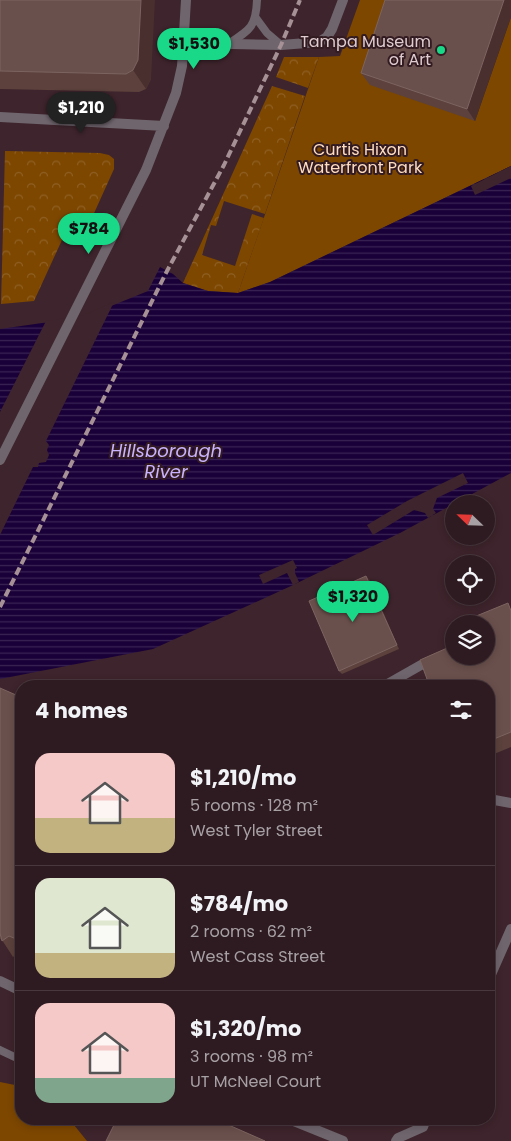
<!DOCTYPE html>
<html lang="en">
<head>
<meta charset="utf-8">
<style>
	body { margin:0; font-family:Poppins,sans-serif; background:#36242a; color:#f1f3f6; height:100vh; display:flex; flex-direction:column; font-size:19px; white-space:nowrap }
	* { box-sizing:border-box; margin:0 }
	p { font-size:16px; color:#a7a1a5 }
	.icon { flex:none; width:28px; height:28px; fill:none; stroke:currentColor; stroke-width:2; stroke-linecap:round; stroke-linejoin:round }
	.map { position:relative; flex:1; overflow:hidden }
	.sheet { position:absolute; left:15px; top:680px; width:480px; height:445px; display:flex; flex-direction:column; background:#2e1b21; border-radius:20px; box-shadow:0 2px 8px #0003,0 0 0 1px #49393f }
	.sheet>* { flex:none }
	.needle { width:32px; rotate:293deg }
	.tools { position:absolute; left:445px; top:495px; display:grid; gap:10px }
	.tools a { display:grid; place-items:center; width:50px; height:50px; border-radius:50%; background:#2e1b21; box-shadow:0 2px 8px #0003,0 0 0 1px #49393f; font-size:25px }
	.price { position:absolute; translate:-50% -42px; padding:0 11px; border-radius:18px; background:#19d989; color:#111; font-size:16px; line-height:32px; filter:drop-shadow(0 1px 2px #0008) }
	.price::after { content:''; position:absolute; left:50%; top:30px; width:15px; height:11px; margin-left:-8px; background:inherit; clip-path:polygon(0 0,100% 0,50% 100%) }
	.price.current { background:#222; color:#fff }
	ul { padding:0; list-style:none }
	li { display:flex; align-items:center; gap:15px; height:125px; padding:0 20px }
	li+li { border-top:1px solid #49393f }
	li span { display:grid; place-items:center; flex:none; width:140px; height:100px; border-radius:15px; color:#555 }
	li>.icon { margin-inline-start:auto }
	span .icon { width:60px; height:60px; fill:#fffc; stroke-width:1 }
	li b { font-size:21px }
	h2 { display:flex; justify-content:space-between; align-items:center; height:60px; padding:0 20px; font-size:21px }
	.map>svg:first-child { display:block }
	.forest { fill:url(#forest-crowns) }
	.green { fill:#7d4700 }
	.water { fill:url(#water-rules) }
	.pier { fill:#3e242c }
	.lines { fill:none; stroke-linecap:round; stroke-linejoin:round }
	.service { stroke:#6f656d; stroke-width:8 }
	.minor { stroke:#6f656d; stroke-width:10 }
	.tertiary { stroke:#6f656d; stroke-width:10 }
	.rail { stroke:#a69196; stroke-width:4; stroke-dasharray:8 4; stroke-linecap:butt }
	.wall { fill:#5c413c }
	.shaded-wall { fill:#4a2f2f }
	.building { fill:#6a504c; stroke:#7c6461 }
	.poi-dot { fill:#19d989; stroke:#331b22; stroke-width:2 }
	.labels { text-anchor:middle; stroke-width:4; stroke-linejoin:round; paint-order:stroke }
	.poi-label { font-size:16px; fill:#deccd0; stroke:#331b22; text-anchor:end }
	.park-label { font-size:16px; fill:#fedcbf; stroke:#331b22 }
	.water-label { font-size:18px; font-style:italic; fill:#c9b2fe; stroke:#331b22 }
</style>
</head>
<body>
<div class="map">
<svg width="511" height="1141" viewBox="0 0 511 1141">
	<defs>
		<pattern id="forest-crowns" width="20" height="18" patternUnits="userSpaceOnUse" patternTransform="scale(1.25)"><rect width="20" height="18" fill="#7d4700"/><path d="M2 6a3 3 0 1 1 6 0M12 15a3 3 0 1 1 6 0" fill="none" stroke="#8f6024"/></pattern>
		<pattern id="water-rules" width="6" height="5" patternUnits="userSpaceOnUse" patternTransform="scale(1.25)"><rect width="6" height="5" fill="#190038"/><path d="M0 2.5h6" fill="none" stroke="#3a2454"/></pattern>
	</defs>
	<rect width="100%" height="100%" fill="#3e242c"/>
	<path class="forest" d="M 284,57 L 319,57 L 308,88 L 276,77 Z
		M 272,86 L 305,96 L 265,214 L 224,201 L 216,226 L 211,225 L 202,255 L 235,266 L 252,214 L 264,218 L 238,293 L 208,291 L 183,283 Z
		M 5,151 L 100,153 L 109,155 L 114,159 L 114,169 L 86,231 L 73,216 L 34,301 L 1,304 Z"/>
	<path class="green" d="M 360,0 L 398,0 L 475,121 L 511,17 L 511,166 L 270,282 L 238,293 L 319,57 L 340,56 Z
		M 0,1082 L 15,1085 L 21,1089 L 21,1119 L 65,1119 L 74,1125 L 87,1141 L 0,1141 Z"/>
	<path class="water" d="M 511,166 L 511,473 L 400,533 L 291,586 L 153,649 L 0,679 L 0,329 L 84,317 L 148,291 L 160,267 L 173,274 L 183,283 L 208,291 L 238,293 L 270,282 Z"/>
	<path class="pier" d="M 511,166 L 511,178 L 475,195 L 471,186 Z
		M 114,302 L 46,441 L 49,445 L 47,450 L 49,455 L 46,462 L 39,463 L 38,467 L 33,467 L 0,535 L 0,412 L 46,321 L 84,315 Z
		M 463,473 L 468,483 L 437,498 L 433,509 L 436,513 L 428,518 L 425,513 L 414,510 L 373,535 L 367,525 L 407,501 Z
		M 293,560 L 297,568 L 295,569 L 295,573 L 299,582 L 293,585 L 287,573 L 263,584 L 259,575 Z"/>
	<g class="lines">
		<path class="service" d="M 256,18 L 267,33 L 281,45
			M 228,44 C 250,30 256,27 257,0
			M 0,1050 L 21,1060"/>
		<path class="minor" d="M 184,43 L 281,45 L 319,42 L 327,37 L 332,29 L 343,0
			M 384,686 L 421,665
			M 489,799 L 511,803
			M 489,979 L 511,929
			M 0,981 L 21,991
			M 289,1119 L 343,1141
			M 396,1141 L 398,1138 L 423,1127 L 426,1119"/>
		<path class="tertiary" d="M 0,117 L 164,126
			M 0,460 L 146,170 L 176,93 L 182,66 L 186,0"/>
		<path class="rail" d="M 0,607 L 167,271 L 224,165 L 281,45 L 300,0"/>
	</g>
	<path class="wall" d="M 0,0 L 151,79 L 146,89 L 139,92 L 0,89 Z
		M 511,0 L 475,121 L 370,85 L 361,73 Z
		M 369,579 L 399,649 L 342,674 L 339,671 Z
		M 511,608 L 511,747 L 489,756 L 489,686 L 427,679 Z
		M 21,686 L 21,952 L 20,951 L 13,957 L 2,940 L 0,939 L 0,688 L 16,695 Z"/>
	<path class="shaded-wall" d="M 141,0 L 155,0 L 151,79 L 146,89 L 133,70 Z
		M 504,0 L 511,0 L 511,17 L 475,121 L 467,109 Z
		M 366,576 L 369,579 L 399,649 L 397,645 Z
		M 210,1119 L 222,1119 L 223,1120 L 218,1131 Z"/>
	<path class="building" d="M 0,0 L 141,0 L 138,60 L 133,70 L 126,74 L 0,71 Z
		M 385,0 L 504,0 L 467,109 L 361,73 Z
		M 366,576 L 397,645 L 339,671 L 309,601 Z
		M 508,603 L 511,611 L 511,732 L 489,741 L 489,686 L 409,686 L 427,679 L 420,660 L 454,645 L 454,656 L 486,656 L 486,624 L 471,624 L 469,619 Z
		M 21,685 L 23,686 L 21,686 L 21,941 L 9,936 L 2,941 L 0,933 L 0,688 L 16,695 Z
		M 117,1119 L 215,1119 L 265,1141 L 106,1141 Z"/>
	<circle class="poi-dot" cx="441" cy="50" r="5"/>
	<g class="labels">
		<g class="poi-label">
			<text x="431" y="47">Tampa Museum<tspan x="431" dy="18">of Art</tspan></text>
		</g>
		<g class="park-label">
			<text x="360" y="155">Curtis Hixon<tspan x="360" dy="18">Waterfront Park</tspan></text>
		</g>
		<g class="water-label">
			<text x="166" y="457">Hillsborough<tspan x="166" dy="21">River</tspan></text>
		</g>
	</g>
</svg>
<div class="tools">
<a><svg class="needle" viewBox="-14 -14 28 28"><path d="M0-13l5 13h-10z" fill="#e53935"/><path d="M0 13l5-13h-10z" fill="#a7a1a5"/></svg></a>
<a><svg class="icon" aria-label="locate" viewBox="0 0 24 24"><circle cx="12" cy="12" r="6"/><path d="M12 2v4M12 18v4M2 12h4M18 12h4"/></svg></a>
<a><svg class="icon" aria-label="layers" viewBox="0 0 24 24"><path d="M12 4l9 5-9 5-9-5zM3 14l9 5 9-5"/></svg></a>
</div>
<b class="price" style="left:194px;top:70px">$1,530</b>
<b class="price current" style="left:81px;top:134px">$1,210</b>
<b class="price" style="left:89px;top:255px">$784</b>
<b class="price" style="left:353px;top:623px">$1,320</b>
<section class="sheet">
<h2>4 homes<svg class="icon" aria-label="filters" viewBox="0 0 24 24"><path d="M4 7h16M4 17h16"/><circle cx="9" cy="7" r="2"/><circle cx="15" cy="17" r="2"/></svg></h2>
<ul>
<li><span style="background:linear-gradient(#f6c9c9 65%,#c2b280 0)"><svg class="icon" aria-label="home" viewBox="0 0 24 24"><path d="M3 11l9-7 9 7M6 9v11h12V9"/></svg></span><div><b>$1,210/mo</b><p>5 rooms · 128 m²</p><p>West Tyler Street</p></div></li>
<li><span style="background:linear-gradient(#dfe7d0 75%,#c2b280 0)"><svg class="icon" aria-label="home" viewBox="0 0 24 24"><path d="M3 11l9-7 9 7M6 9v11h12V9"/></svg></span><div><b>$784/mo</b><p>2 rooms · 62 m²</p><p>West Cass Street</p></div></li>
<li><span style="background:linear-gradient(#f6c9c9 75%,#7fa58c 0)"><svg class="icon" aria-label="home" viewBox="0 0 24 24"><path d="M3 11l9-7 9 7M6 9v11h12V9"/></svg></span><div><b>$1,320/mo</b><p>3 rooms · 98 m²</p><p>UT McNeel Court</p></div></li>
</ul>
</section>
</div>
</body>
</html>
